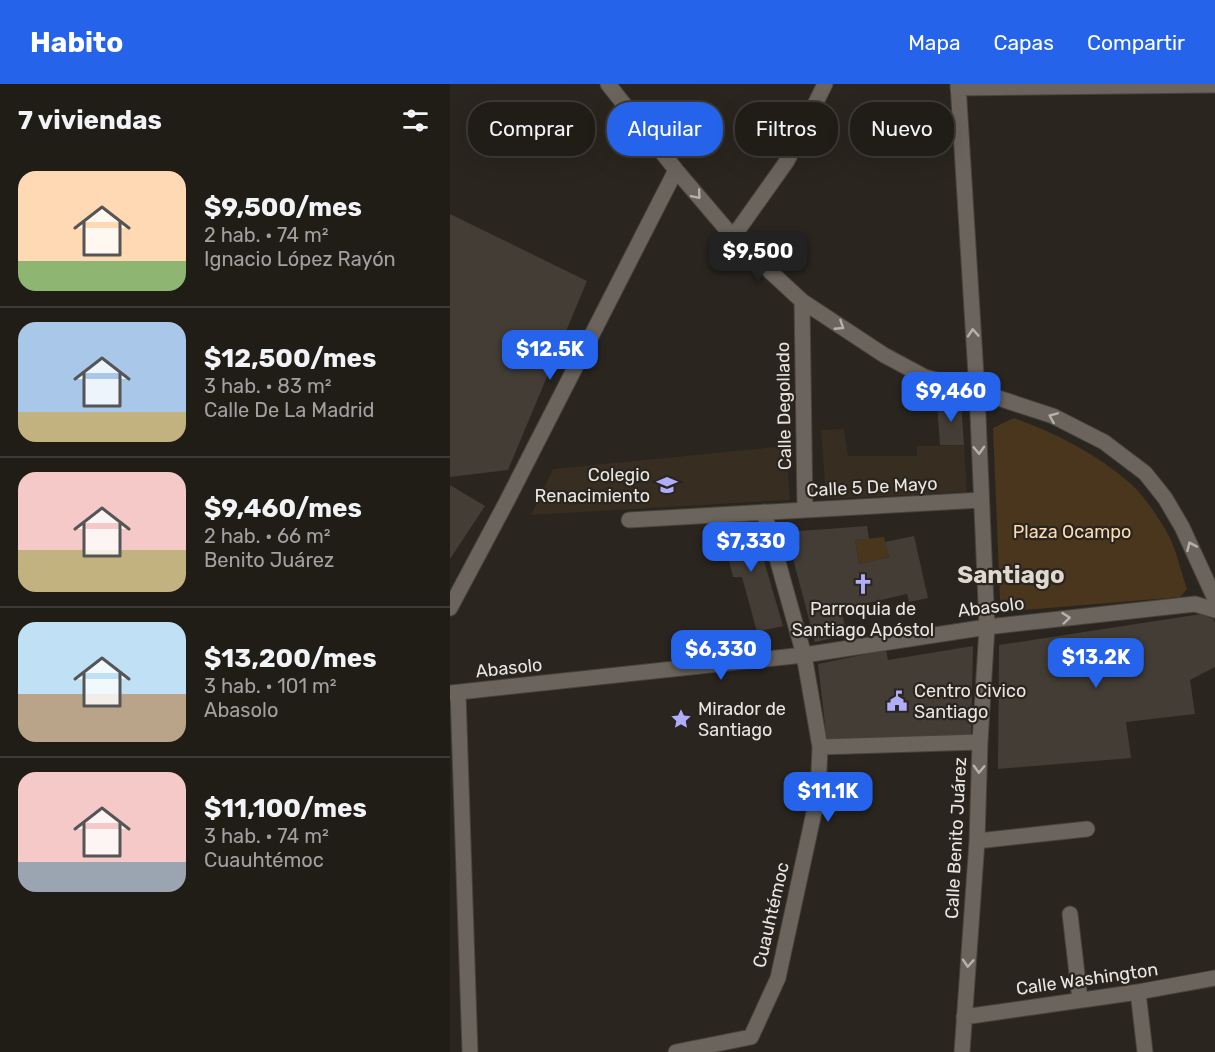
<!DOCTYPE html>
<html lang="es">
<head>
<meta charset="utf-8">
<style>
	body { margin:0; font-family:Rubik,sans-serif; background:#28251f; color:#f1f3f6; height:100vh; display:flex; flex-direction:column; font-size:22px; white-space:nowrap }
	* { box-sizing:border-box; margin:0 }
	p { font-size:20px; color:#a2a1a1 }
	.icon { flex:none; width:33px; height:33px; fill:none; stroke:currentColor; stroke-width:2; stroke-linecap:round; stroke-linejoin:round }
	.map { position:relative; flex:1; overflow:hidden }
	.sheet { display:flex; flex-direction:column; background:#201c16; width:450px }
	.sheet>* { flex:none }
	.hud { position:absolute; left:18px; top:18px; width:570px; height:54px; display:flex; gap:12px }
	.price { position:absolute; translate:-50% -51px; padding:0 14px; border-radius:12px; background:#2563eb; color:#fff; font-size:20px; line-height:39px; filter:drop-shadow(0 2px 3px #0008) }
	.price::after { content:''; position:absolute; left:50%; top:36px; width:18px; height:14px; margin-left:-9px; background:inherit; clip-path:polygon(0 0,100% 0,50% 100%) }
	.price.active { background:#222; color:#fff }
	ul { padding:0; list-style:none }
	li { display:flex; align-items:center; gap:18px; height:150px; padding:0 18px }
	li+li { border-top:2px solid #3d3a35 }
	li span { display:grid; place-items:center; flex:none; width:168px; height:120px; border-radius:18px; color:#555 }
	li>.icon { margin-inline-start:auto }
	span .icon { width:72px; height:72px; fill:#fffc; stroke-width:1 }
	li b { font-size:26px }
	h2 { display:flex; justify-content:space-between; align-items:center; height:72px; padding:0 18px; font-size:26px }
	.chip { padding:0 21px; border-radius:24px; background:#201c16; box-shadow:0 6px 24px #0002,0 0 0 2px #3d3a35; font-size:21px; line-height:54px }
	.chip.active { background:#2563eb; color:#fff }
	header { display:flex; align-items:center; gap:36px; box-sizing:border-box; height:84px; padding:0 30px; background:#2563eb; color:#fff }
	header strong { font-size:28px }
	nav { display:flex; gap:33px; margin-inline-start:auto; font-size:21px }
	main { display:flex; flex:1; min-height:0 }
	.map>svg:first-child { display:block }
	.built { fill:#372d21 }
	.green { fill:#49361d }
	.building { fill:#433d35 }
	.lines { fill:none; stroke-linecap:round; stroke-linejoin:round }
	.minor-casing { stroke:#46423c; stroke-width:17 }
	.minor { stroke:#6a645c; stroke-width:15 }
	.oneway { stroke:#b6b1ac }
	.labels { text-anchor:middle; stroke-width:4.5; stroke-linejoin:round; paint-order:stroke }
	.street-label { font-size:18px; fill:#e9e5e1; stroke:#2a251e }
	.poi-label { font-size:18px; fill:#e9e5e1; stroke:#2a251e; text-anchor:start }
	.park-label { font-size:18px; fill:#fadbb3; stroke:#2a251e }
	.district-label { font-size:24px; font-weight:bold; fill:#dfd8cf; stroke:#2a251e }
</style>
</head>
<body>
<header>
<strong>Habito</strong>
<nav><a>Mapa</a><a>Capas</a><a>Compartir</a></nav>
</header>
<main>
<section class="sheet">
<h2>7 viviendas<svg class="icon" aria-label="filters" viewBox="0 0 24 24"><path d="M4 7h16M4 17h16"/><circle cx="9" cy="7" r="2"/><circle cx="15" cy="17" r="2"/></svg></h2>
<ul>
<li><span style="background:linear-gradient(#ffd9b3 75%,#8fb573 0)"><svg class="icon" aria-label="home" viewBox="0 0 24 24"><path d="M3 11l9-7 9 7M6 9v11h12V9"/></svg></span><div><b>$9,500/mes</b><p>2 hab. · 74 m²</p><p>Ignacio López Rayón</p></div></li>
<li><span style="background:linear-gradient(#a9c7e8 75%,#c2b280 0)"><svg class="icon" aria-label="home" viewBox="0 0 24 24"><path d="M3 11l9-7 9 7M6 9v11h12V9"/></svg></span><div><b>$12,500/mes</b><p>3 hab. · 83 m²</p><p>Calle De La Madrid</p></div></li>
<li><span style="background:linear-gradient(#f6c9c9 65%,#c2b280 0)"><svg class="icon" aria-label="home" viewBox="0 0 24 24"><path d="M3 11l9-7 9 7M6 9v11h12V9"/></svg></span><div><b>$9,460/mes</b><p>2 hab. · 66 m²</p><p>Benito Juárez</p></div></li>
<li><span style="background:linear-gradient(#bfe0f5 60%,#b9a48a 0)"><svg class="icon" aria-label="home" viewBox="0 0 24 24"><path d="M3 11l9-7 9 7M6 9v11h12V9"/></svg></span><div><b>$13,200/mes</b><p>3 hab. · 101 m²</p><p>Abasolo</p></div></li>
<li><span style="background:linear-gradient(#f6c9c9 75%,#9aa5b1 0)"><svg class="icon" aria-label="home" viewBox="0 0 24 24"><path d="M3 11l9-7 9 7M6 9v11h12V9"/></svg></span><div><b>$11,100/mes</b><p>3 hab. · 74 m²</p><p>Cuauhtémoc</p></div></li>
</ul>
</section>
<div class="map">
<svg width="765" height="968" viewBox="0 0 765 968">
	<rect width="100%" height="100%" fill="#2a251e"/>
	<path class="built" d="M 394,345 L 398,372 L 467,372 L 467,362 L 514,361 L 517,408 L 376,415 L 371,346 Z
		M 336,362 L 340,416 L 81,431 L 103,385 Z"/>
	<path class="green" d="M 564,334 C 606,349 647,370 681,400 C 696,414 709,434 719,452 C 727,468 731,488 737,505 L 730,513 L 564,527 L 550,516 L 543,344 Z
		M 434,453 L 439,473 L 409,480 L 405,456 Z"/>
	<path class="building" d="M 0,130 L 137,197 L 58,386 L 0,393 Z
		M 511,317 L 514,361 L 490,361 L 487,319 Z
		M 0,401 L 35,422 L 0,475 Z
		M 303,439 L 333,542 L 307,548 L 292,493 L 283,493 L 274,456 L 266,457 L 265,442 Z
		M 417,442 L 419,455 L 405,456 L 409,480 L 439,473 L 435,458 L 464,452 L 478,514 L 459,518 L 457,510 L 391,525 L 397,551 L 365,558 L 336,448 Z
		M 751,530 L 763,535 L 765,539 L 765,583 L 740,596 L 745,630 L 676,638 L 681,674 L 548,685 L 549,561 Z
		M 523,562 L 521,654 L 377,658 L 368,580 L 436,566 L 438,576 Z"/>
	<g class="lines">
		<g class="minor-casing">
			<path id="minor" d="M 158,0 L 226,86 L 283,153 L 352,217 L 434,271 L 475,293 L 527,307 L 603,332 L 654,358 L 695,389 L 715,414 L 732,443 L 765,515
				M 508,0 L 527,307 L 537,543 L 530,658 L 527,757 L 512,968
				M 508,4 L 765,1
				M 283,153 L 337,77 L 375,0
				M 352,217 L 355,426
				M 179,436 L 531,416
				M 0,524 L 57,417 L 226,86
				M 0,609 L 354,571 L 537,543 L 745,520 L 765,526
				M 8,609 L 20,968
				M 370,663 L 530,658
				M 527,757 L 637,745
				M 620,830 L 630,916
				M 688,908 L 695,968
				M 514,933 L 688,908 L 765,894
				M 226,968 L 301,953 L 328,894 L 368,710 L 370,663 L 354,571 L 314,428"/>
		</g>
		<use href="#minor" class="minor"/>
	</g>
	<defs><path id="oneway-chevron" d="M-2-3.5L2.5 0L-2 3.5" fill="none" stroke-width="1.6" stroke-linecap="round" stroke-linejoin="round" transform="scale(1.5)"/></defs>
	<g class="oneway">
		<use href="#oneway-chevron" transform="translate(247 111) rotate(50)"/>
		<use href="#oneway-chevron" transform="translate(390 242) rotate(33)"/>
		<use href="#oneway-chevron" transform="translate(523 249) rotate(-94)"/>
		<use href="#oneway-chevron" transform="translate(603 333) rotate(-157)"/>
		<use href="#oneway-chevron" transform="translate(529 366) rotate(88)"/>
		<use href="#oneway-chevron" transform="translate(741 462) rotate(-114)"/>
		<use href="#oneway-chevron" transform="translate(616 534) rotate(-6)"/>
		<use href="#oneway-chevron" transform="translate(529 685) rotate(92)"/>
		<use href="#oneway-chevron" transform="translate(518 879) rotate(94)"/>
	</g>
	<defs>
		<g id="school-bare" transform="scale(1.62)"><path d="M0-5L7-2L0 1L-7-2ZM-4 1L0 2.5L4 1V4Q0 6-4 4Z" fill="#afaefa" stroke="#2a251e" stroke-width="2.5" paint-order="stroke"/></g>
		<g id="church-bare" transform="scale(1.62)"><path d="M-1.2-6h2.4v3.5h3.3v2.4h-3.3V6h-2.4V-.1h-3.3v-2.4h3.3Z" fill="#afaefa" stroke="#2a251e" stroke-width="2.5" paint-order="stroke"/></g>
		<g id="civic-bare" transform="scale(1.62)"><path d="M-.6-6.5H3V-4.5H.6V-3L4-1V1h2V6H-6V1h2V-1L-.6-3ZM-1.2 2.5V6h2.4V2.5Z" fill="#afaefa" stroke="#2a251e" stroke-width="2.5" paint-order="stroke"/></g>
		<g id="sight-bare" transform="scale(1.62)"><path d="M0-6L1.8-2.2L6-1.7L2.9 1.2L3.7 5.4L0 3.3L-3.7 5.4L-2.9 1.2L-6-1.7L-1.8-2.2Z" fill="#afaefa" stroke="#2a251e" stroke-width="2.5" paint-order="stroke"/></g>
	</defs>
	<g fill-rule="evenodd">
		<use href="#school-bare" x="217" y="401"/>
		<use href="#church-bare" x="413" y="500"/>
		<use href="#civic-bare" x="447" y="617"/>
		<use href="#sight-bare" x="231" y="635"/>
	</g>
	<g class="labels">
		<g class="street-label">
			<text transform="translate(334 322) rotate(-91)" y="6">Calle Degollado</text>
			<text transform="translate(422 403) rotate(-3)" y="6">Calle 5 De Mayo</text>
			<text transform="translate(541 523) rotate(-7)" y="6">Abasolo</text>
			<text transform="translate(59 584) rotate(-6)" y="6">Abasolo</text>
			<text transform="translate(506 754) rotate(-87)" y="6">Calle Benito Juárez</text>
			<text transform="translate(321 831) rotate(-77)" y="6">Cuauhtémoc</text>
			<text transform="translate(637 895) rotate(-8)" y="6">Calle Washington</text>
		</g>
		<g class="poi-label">
			<text x="200" y="397" text-anchor="end">Colegio<tspan x="200" dy="21">Renacimiento</tspan></text>
			<text x="413" y="531" text-anchor="middle">Parroquia de<tspan x="413" dy="21">Santiago Apóstol</tspan></text>
			<text x="464" y="613">Centro Civico<tspan x="464" dy="21">Santiago</tspan></text>
			<text x="248" y="631">Mirador de<tspan x="248" dy="21">Santiago</tspan></text>
		</g>
		<g class="park-label">
			<text x="622" y="454">Plaza Ocampo</text>
		</g>
		<g class="district-label">
			<text x="561" y="499">Santiago</text>
		</g>
	</g>
</svg>
<b class="price active" style="left:308px;top:199px">$9,500</b>
<b class="price" style="left:100px;top:297px">$12.5K</b>
<b class="price" style="left:501px;top:339px">$9,460</b>
<b class="price" style="left:301px;top:489px">$7,330</b>
<b class="price" style="left:271px;top:597px">$6,330</b>
<b class="price" style="left:646px;top:605px">$13.2K</b>
<b class="price" style="left:378px;top:739px">$11.1K</b>
<div class="hud">
<a class="chip">Comprar</a>
<a class="chip active">Alquilar</a>
<a class="chip">Filtros</a>
<a class="chip">Nuevo</a>
</div>
</div>
</main>
</body>
</html>
